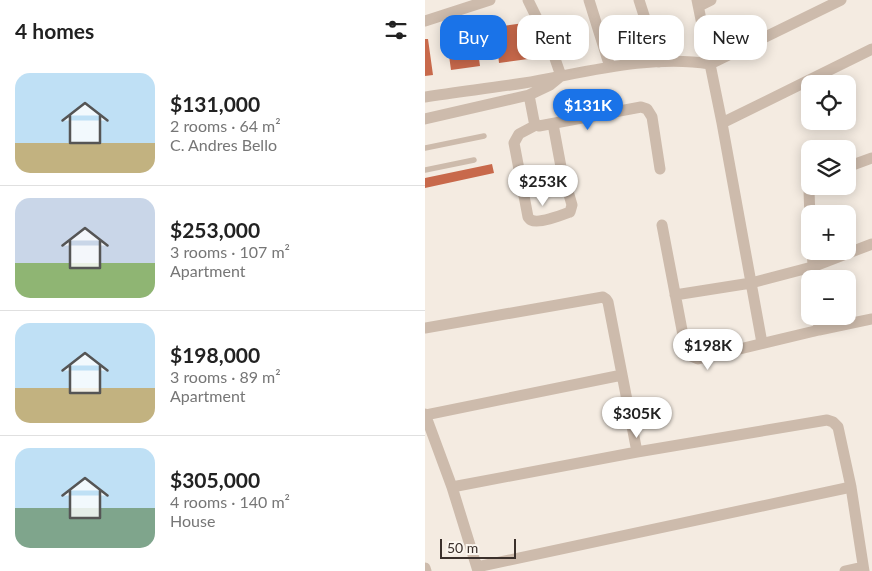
<!DOCTYPE html>
<html lang="en">
<head>
<meta charset="utf-8">
<style>
	body { margin:0; font-family:Lato,sans-serif; background:#f2f2f2; color:#222; height:100vh; display:flex; flex-direction:column; font-size:19px; white-space:nowrap }
	* { box-sizing:border-box; margin:0 }
	p { font-size:16px; color:#767676 }
	.icon { flex:none; width:28px; height:28px; fill:none; stroke:currentColor; stroke-width:2; stroke-linecap:round; stroke-linejoin:round }
	.map { position:relative; flex:1; overflow:hidden }
	.sheet { display:flex; flex-direction:column; background:#fff; width:425px }
	.sheet>* { flex:none }
	.guide { position:absolute; left:15px; top:15px; width:356px; height:45px; display:flex; gap:10px }
	.tools { position:absolute; left:376px; top:75px; display:grid; gap:10px }
	.tools a { display:grid; place-items:center; width:55px; height:55px; border-radius:10px; background:#fff; box-shadow:0 2px 12px #0003; font-size:25px }
	.scale { position:absolute; left:15px; bottom:12px; width:76px; box-sizing:border-box; padding-left:5px; border:2px solid #3b302b; border-top:0; font-size:14px; line-height:18px; white-space:nowrap; color:#3b302b; -webkit-text-stroke:4px #fbf5ee; paint-order:stroke }
	.price { position:absolute; translate:-50% -42px; padding:0 11px; border-radius:18px; background:#fff; color:#222; font-size:16px; line-height:32px; filter:drop-shadow(0 1px 2px #0008) }
	.price::after { content:''; position:absolute; left:50%; top:30px; width:15px; height:11px; margin-left:-8px; background:inherit; clip-path:polygon(0 0,100% 0,50% 100%) }
	.price.current { background:#1a73e8; color:#fff }
	ul { padding:0; list-style:none }
	li { display:flex; align-items:center; gap:15px; height:125px; padding:0 15px }
	li+li { border-top:1px solid #e0e0e0 }
	li span { display:grid; place-items:center; flex:none; width:140px; height:100px; border-radius:15px; color:#555 }
	li>.icon { margin-inline-start:auto }
	span .icon { width:60px; height:60px; fill:#fffc; stroke-width:1 }
	li b { font-size:21px }
	h2 { display:flex; justify-content:space-between; align-items:center; height:60px; padding:0 15px; font-size:21px }
	.chip { padding:0 18px; border-radius:15px; background:#fff; box-shadow:0 2px 12px #0003; font-size:18px; line-height:45px }
	.chip.current { background:#1a73e8; color:#fff }
	main { display:flex; flex:1; min-height:0 }
	.map>svg:first-child { display:block }
	.building { fill:#c8694b }
	.lines { fill:none; stroke-linecap:round; stroke-linejoin:round }
	.service { stroke:#cdbbac; stroke-width:5.5 }
	.minor { stroke:#cdbbac; stroke-width:11 }
</style>
</head>
<body>
<main>
<section class="sheet">
<h2>4 homes<svg class="icon" aria-label="filters" viewBox="0 0 24 24"><path d="M4 7h16M4 17h16"/><circle cx="9" cy="7" r="2"/><circle cx="15" cy="17" r="2"/></svg></h2>
<ul>
<li><span style="background:linear-gradient(#bfe0f5 70%,#c2b280 0)"><svg class="icon" aria-label="home" viewBox="0 0 24 24"><path d="M3 11l9-7 9 7M6 9v11h12V9"/></svg></span><div><b>$131,000</b><p>2 rooms · 64 m²</p><p>C. Andres Bello</p></div></li>
<li><span style="background:linear-gradient(#c9d6e8 65%,#8fb573 0)"><svg class="icon" aria-label="home" viewBox="0 0 24 24"><path d="M3 11l9-7 9 7M6 9v11h12V9"/></svg></span><div><b>$253,000</b><p>3 rooms · 107 m²</p><p>Apartment</p></div></li>
<li><span style="background:linear-gradient(#bfe0f5 65%,#c2b280 0)"><svg class="icon" aria-label="home" viewBox="0 0 24 24"><path d="M3 11l9-7 9 7M6 9v11h12V9"/></svg></span><div><b>$198,000</b><p>3 rooms · 89 m²</p><p>Apartment</p></div></li>
<li><span style="background:linear-gradient(#bfe0f5 60%,#7fa58c 0)"><svg class="icon" aria-label="home" viewBox="0 0 24 24"><path d="M3 11l9-7 9 7M6 9v11h12V9"/></svg></span><div><b>$305,000</b><p>4 rooms · 140 m²</p><p>House</p></div></li>
</ul>
</section>
<div class="map">
<svg width="447" height="571" viewBox="0 0 447 571">
	<rect width="100%" height="100%" fill="#f4ebe1"/>
	<path class="building" d="M 99,23 L 103,59 L 74,63 L 70,27 Z
		M 50,30 L 55,66 L 26,70 L 21,34 Z
		M 0,39 L 3,39 L 8,75 L 0,76 Z
		M 67,164 L 69,173 L 0,188 L 0,178 Z"/>
	<g class="lines">
		<path class="service" d="M 0,148 L 59,136
			M 0,170 L 49,160"/>
		<path class="minor" d="M 164,0 L 185,67
			M 214,0 L 234,62
			M 272,0 L 297,123 L 337,343
			M 274,6 L 286,0
			M 0,21 L 65,0
			M 104,95 L 109,121 L 111,125 L 114,126 L 216,107 L 222,109 L 227,117 L 235,169
			M 0,97 C 33,92 66,88 99,83 C 158,73 225,54 285,64 L 416,0
			M 0,119 L 104,95 L 125,85 L 136,76 L 126,47 L 103,0
			M 297,123 L 447,49
			M 111,125 L 94,134 L 89,143 L 103,217 C 104,218 105,220 106,220 C 114,224 137,215 145,212 L 147,205 L 136,167 L 128,124
			M 422,167 L 447,158
			M 385,219 L 384,190 L 386,186
			M 237,225 L 261,351 L 266,356 L 273,359 L 394,330 L 447,319
			M 387,251 L 389,279
			M 250,295 L 326,283 L 387,267 L 447,244
			M 393,316 L 394,330
			M 0,328 L 178,297 L 181,299 L 183,302 L 212,452
			M 0,414 L 27,487 L 53,571
			M 0,415 L 197,375
			M 27,487 L 212,452 L 402,420 L 408,422 L 413,427 L 426,487 L 439,571
			M 52,567 L 426,487
			M 0,568 L 1,571
			M 420,571 L 438,567"/>
	</g>
</svg>
<div class="tools">
<a><svg class="icon" aria-label="locate" viewBox="0 0 24 24"><circle cx="12" cy="12" r="6"/><path d="M12 2v4M12 18v4M2 12h4M18 12h4"/></svg></a>
<a><svg class="icon" aria-label="layers" viewBox="0 0 24 24"><path d="M12 4l9 5-9 5-9-5zM3 14l9 5 9-5"/></svg></a>
<a>+</a>
<a>−</a>
</div>
<div class="scale">50 m</div>
<b class="price current" style="left:163px;top:131px">$131K</b>
<b class="price" style="left:118px;top:207px">$253K</b>
<b class="price" style="left:283px;top:371px">$198K</b>
<b class="price" style="left:212px;top:439px">$305K</b>
<div class="guide">
<a class="chip current">Buy</a>
<a class="chip">Rent</a>
<a class="chip">Filters</a>
<a class="chip">New</a>
</div>
</div>
</main>
</body>
</html>
